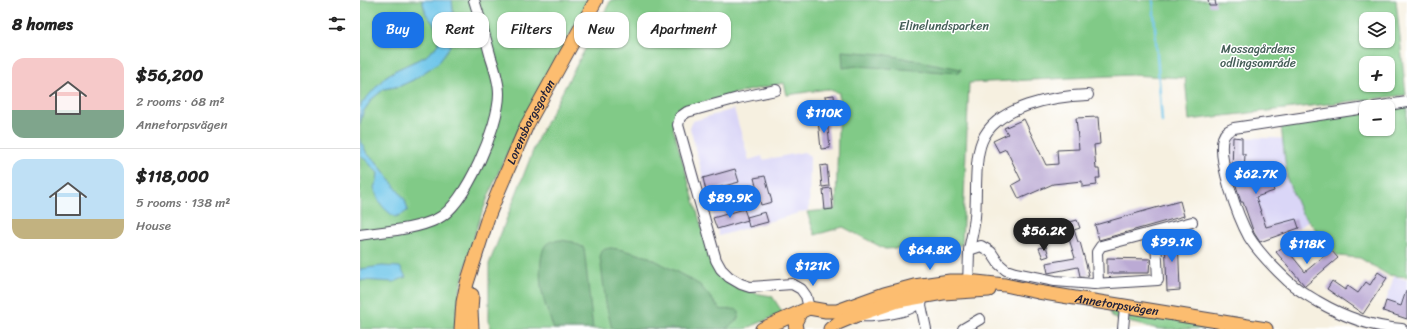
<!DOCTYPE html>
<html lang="en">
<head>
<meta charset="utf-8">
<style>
	body { margin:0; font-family:Sriracha,sans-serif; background:#f6f6f6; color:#222; height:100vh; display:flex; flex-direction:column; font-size:15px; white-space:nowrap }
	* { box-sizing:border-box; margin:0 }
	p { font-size:13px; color:#767676 }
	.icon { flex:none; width:22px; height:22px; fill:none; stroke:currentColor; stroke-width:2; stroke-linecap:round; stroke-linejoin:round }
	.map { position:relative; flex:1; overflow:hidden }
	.sheet { display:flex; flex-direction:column; background:#fff; width:360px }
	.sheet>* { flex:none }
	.guide { position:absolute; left:12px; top:12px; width:380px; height:36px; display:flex; gap:8px }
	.fabs { position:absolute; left:999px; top:12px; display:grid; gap:8px }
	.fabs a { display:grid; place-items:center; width:36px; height:36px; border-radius:8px; background:#fff; box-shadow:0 1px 3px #0004; font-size:20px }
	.price { position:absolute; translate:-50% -34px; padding:0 9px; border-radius:14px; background:#1a73e8; color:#fff; font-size:13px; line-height:26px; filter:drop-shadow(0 1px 2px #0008) }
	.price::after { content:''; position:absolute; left:50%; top:24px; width:12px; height:9px; margin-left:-6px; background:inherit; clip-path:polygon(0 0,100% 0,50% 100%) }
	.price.on { background:#222; color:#fff }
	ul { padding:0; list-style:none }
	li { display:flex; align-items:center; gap:12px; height:100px; padding:0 12px }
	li+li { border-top:1px solid #e0e0e0 }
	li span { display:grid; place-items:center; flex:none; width:112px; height:80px; border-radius:12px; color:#555 }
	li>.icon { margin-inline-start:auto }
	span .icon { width:48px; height:48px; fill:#fffc; stroke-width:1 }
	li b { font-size:17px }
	h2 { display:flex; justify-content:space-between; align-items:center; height:48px; padding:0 12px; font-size:17px }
	.pill { padding:0 14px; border-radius:12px; background:#fff; box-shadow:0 1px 3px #0004; font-size:14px; line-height:36px }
	.pill.on { background:#1a73e8; color:#fff }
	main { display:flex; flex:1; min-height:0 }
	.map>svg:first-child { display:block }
	.built { fill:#dad6f7 }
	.green { fill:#81ca87; stroke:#527661; fill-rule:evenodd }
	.forest { fill:#68ae74; stroke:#456858 }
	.water { fill:#6bc4e9; stroke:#467392 }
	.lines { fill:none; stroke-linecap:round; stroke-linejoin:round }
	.stream { stroke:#6bc4e9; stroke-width:2.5 }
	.building { fill:#bbaad4 }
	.minor-casing { stroke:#424154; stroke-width:12 }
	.major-casing { stroke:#424154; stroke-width:15 }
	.minor { stroke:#fff; stroke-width:10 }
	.major { stroke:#fcbd6f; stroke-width:13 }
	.labels { text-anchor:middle; stroke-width:3; stroke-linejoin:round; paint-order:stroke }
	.park-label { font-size:12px; fill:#435d56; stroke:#fff }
	.street-label { font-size:12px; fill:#22223b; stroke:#fff }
</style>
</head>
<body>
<main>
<section class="sheet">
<h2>8 homes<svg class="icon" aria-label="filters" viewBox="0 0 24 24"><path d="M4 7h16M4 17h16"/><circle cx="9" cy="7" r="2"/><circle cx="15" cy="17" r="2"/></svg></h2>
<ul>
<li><span style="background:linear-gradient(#f6c9c9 65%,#7fa58c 0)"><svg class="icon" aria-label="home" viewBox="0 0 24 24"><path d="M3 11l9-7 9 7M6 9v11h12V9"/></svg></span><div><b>$56,200</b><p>2 rooms · 68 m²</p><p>Annetorpsvägen</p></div></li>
<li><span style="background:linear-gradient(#bfe0f5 75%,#c2b280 0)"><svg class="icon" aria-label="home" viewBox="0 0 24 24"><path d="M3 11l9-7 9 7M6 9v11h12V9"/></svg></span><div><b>$118,000</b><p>5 rooms · 138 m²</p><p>House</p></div></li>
</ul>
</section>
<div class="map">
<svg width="1047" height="329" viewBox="0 0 1047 329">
	<rect width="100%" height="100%" fill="#fff"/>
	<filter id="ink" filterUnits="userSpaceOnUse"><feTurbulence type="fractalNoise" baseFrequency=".025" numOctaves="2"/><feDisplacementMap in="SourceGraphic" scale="8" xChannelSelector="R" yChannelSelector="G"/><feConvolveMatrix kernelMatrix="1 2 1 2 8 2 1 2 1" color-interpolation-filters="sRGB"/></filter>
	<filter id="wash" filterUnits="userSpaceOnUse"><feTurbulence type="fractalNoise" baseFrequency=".012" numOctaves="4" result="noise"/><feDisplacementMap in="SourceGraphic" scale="16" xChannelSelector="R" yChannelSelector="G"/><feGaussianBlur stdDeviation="0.9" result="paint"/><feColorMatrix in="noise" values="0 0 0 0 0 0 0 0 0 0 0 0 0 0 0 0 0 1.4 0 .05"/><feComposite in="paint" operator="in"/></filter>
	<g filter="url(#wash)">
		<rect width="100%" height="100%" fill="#f6f0e0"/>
		<path class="built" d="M 374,109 L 389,160 L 402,156 L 403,160 L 444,152 L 450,156 L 449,210 L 359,236 L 330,128 L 333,121 Z
			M 873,137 L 938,139 L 954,216 L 939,228 L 898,242 L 884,202 L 879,203 L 876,195 L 877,194 L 878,186 L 876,186 L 876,184 L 871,184 Z
			M 1034,276 L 1047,280 L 1047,319 L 1023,311 Z"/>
		<path class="green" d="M 0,0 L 62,0 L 66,14 L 73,23 L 79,35 L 78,45 L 66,56 L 36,70 L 25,77 L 0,107 Z
			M 92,0 L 229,0 C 186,79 138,157 112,243 C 104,271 97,300 95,329 L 0,329 L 0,280 L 16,280 L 5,269 L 0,269 L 0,153 L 18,173 L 17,182 L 27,176 L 15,160 L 7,154 L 0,139 L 0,124 L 3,112 L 12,99 L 24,89 L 40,86 L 53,80 L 78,63 L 94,22 Z
			M 251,0 L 1036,0 L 1046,95 L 829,120 L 825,78 L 771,75 L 609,83 L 602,245 L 525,249 L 483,227 L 455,235 L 447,212 L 476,209 L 479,93 L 467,89 L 427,95 L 424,83 L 377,93 L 323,109 L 317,115 L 313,128 L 352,263 C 355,268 358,274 362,278 C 377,291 394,293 412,296 L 423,313 L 385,329 L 131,329 L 129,321 L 129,264 L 178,138 ZM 1006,19 L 1028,19 L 1028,41 L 1006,41 ZM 1006,63 L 1028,63 L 1028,85 L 1006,85 Z
			M 1047,105 L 1047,277 L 1028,275 L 1000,258 L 978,256 L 941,212 L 927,179 L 921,125 L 1006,112 L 1006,129 L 1028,129 L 1028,108 Z
			M 871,132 L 870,170 L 866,166 L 867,136 Z
			M 751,310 C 758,311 760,314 760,321 L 752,317 L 750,311 Z
			M 777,314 L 876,329 L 799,329 L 768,322 L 771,316 Z"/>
		<path class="forest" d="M 482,51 L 522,54 L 601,69 L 599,73 L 497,66 L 483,68 Z
			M 200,240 L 213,242 L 224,248 L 233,329 L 194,329 C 184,303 178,288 181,260 C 182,254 183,246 188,243 C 191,241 196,241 200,240 Z
			M 251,248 L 263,250 L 289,257 L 328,278 L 340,285 L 360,309 C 367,311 373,307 379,311 C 380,320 373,324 365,329 L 252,329 L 246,304 L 240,257 C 242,249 244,249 251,248 Z"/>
		<path class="water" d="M 62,0 L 92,0 L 94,22 L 90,46 L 78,63 L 53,80 L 40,86 L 24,89 L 12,99 L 3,112 L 0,124 L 0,107 L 2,103 L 25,77 L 36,70 L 66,56 L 78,45 L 79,34 L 73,23 L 66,14 Z
			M 0,139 L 7,154 L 15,160 L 45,200 L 48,210 L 43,214 L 35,217 C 22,208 18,202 14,187 L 17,181 L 18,173 L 0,154 Z
			M 22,266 L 40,267 L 46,277 L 34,282 L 0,280 L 0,269 Z"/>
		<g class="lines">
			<path class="stream" d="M 793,0 L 802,122"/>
		</g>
		<g id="blocks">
			<path class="building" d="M 848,0 L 855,0 L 856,6 L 849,6 Z
				M 474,95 L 476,116 L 468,117 L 465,96 Z
				M 738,117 L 740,144 L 734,145 L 736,169 L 739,169 L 740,178 L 736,178 L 737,185 L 722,187 L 722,181 L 693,184 L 659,199 L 652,185 L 661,180 L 646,149 L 639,152 L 633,141 L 648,134 L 644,128 L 664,119 L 686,165 L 698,164 L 697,150 L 719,149 L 716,118 Z
				M 467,119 L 470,148 L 461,149 L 458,120 Z
				M 873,137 L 882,138 L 882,154 L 885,154 L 884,173 L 917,174 L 917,185 L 912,185 L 914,191 L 896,197 L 906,227 L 936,219 L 939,228 L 900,242 L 894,233 L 883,202 L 881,202 L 872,172 Z
				M 467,165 L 469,186 L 462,187 L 460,166 Z
				M 375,169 L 379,182 L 346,191 L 343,178 Z
				M 405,176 L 412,202 L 401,205 L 394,178 Z
				M 471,188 L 473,209 L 465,210 L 463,189 Z
				M 820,201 L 824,216 L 739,240 L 735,225 Z
				M 384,209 L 388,220 L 357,229 L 353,218 Z
				M 405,212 L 408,222 L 389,227 L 387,217 Z
				M 717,220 L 720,228 L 714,230 L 718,242 L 720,242 L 729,275 L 720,276 L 718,267 L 688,273 L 686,263 L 715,258 L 709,239 L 708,239 L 705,232 L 709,231 L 707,223 Z
				M 818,235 L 820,290 L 807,291 L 805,236 Z
				M 686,246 L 689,256 L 683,258 L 679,248 Z
				M 924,246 L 945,272 L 971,250 L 978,258 L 945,286 L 916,252 Z
				M 747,258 L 790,259 L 789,273 L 747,273 Z
				M 1018,272 L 1027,278 L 1003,314 L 967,289 L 972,281 L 985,290 L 988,286 L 998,293 L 1006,282 L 1010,285 Z
				M 1046,291 L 1047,292 L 1047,319 L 1023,311 L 1026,301 L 1041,306 Z"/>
		</g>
	</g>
	<g filter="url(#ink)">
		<use href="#blocks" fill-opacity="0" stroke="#424154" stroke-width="1"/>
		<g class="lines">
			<g class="minor-casing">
				<path id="minor" d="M 416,90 L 378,98 L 327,112 L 320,117 L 318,125 L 356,260 L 361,269 L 369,277 L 381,284 L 390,287 L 432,284 L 441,289 L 446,296 L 449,308
					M 1015,107 L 1047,102
					M 1006,108 L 874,128 C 869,130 865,132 863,138 C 857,160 878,217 889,237 C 899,253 915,269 929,282 C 938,290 947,295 957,301 C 984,317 1011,327 1042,329
					M 0,235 C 25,231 54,230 77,219 C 106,205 139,125 139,94 C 139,82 135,70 131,58 C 126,39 120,19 114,0
					M 609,250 C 611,239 614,228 615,217 C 617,195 614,160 622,141 C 636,106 694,96 728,95
					M 738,284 L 737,252 L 741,246 L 832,222
					M 608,287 L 609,250 L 621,246 L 631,252 L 639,264 L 646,270 L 655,273 L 695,281 L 734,284 L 798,280 L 796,240 L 795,232
					M 563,296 L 561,305 L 566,329
					M 501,316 C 512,317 546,313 554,306 C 557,303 560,299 563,296
					M 603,329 L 620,319
					M 763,329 L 765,307"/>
			</g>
			<g class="major-casing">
				<g id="major">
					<path d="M 112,295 L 111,311 L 112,329"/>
					<path id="s1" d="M 101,329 L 103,302 L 107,283 L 128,217 L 139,190 L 167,125 L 236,0"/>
					<path id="s2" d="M 402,329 L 449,308 L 466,311 L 477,311 L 524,294 L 554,286 L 590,281 L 607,281 L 645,285 L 678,292 L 906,329"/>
					<path d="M 436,329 L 435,323 L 440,313"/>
					<path d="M 470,329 L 478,323 L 497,315 L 538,301 L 583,293 L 629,290"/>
				</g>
			</g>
			<use href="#minor" class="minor"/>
			<use href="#major" class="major"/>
		</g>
	</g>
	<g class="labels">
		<g class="park-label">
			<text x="584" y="30">Elinelundsparken</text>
			<text x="898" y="53">Mossagårdens<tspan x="898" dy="14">odlingsområde</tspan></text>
		</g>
		<g class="street-label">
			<text dy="4" stroke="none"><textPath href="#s1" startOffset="220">Lorensborgsgatan</textPath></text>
			<text dy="4" stroke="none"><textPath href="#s2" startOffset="366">Annetorpsvägen</textPath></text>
		</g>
	</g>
</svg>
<div class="fabs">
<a><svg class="icon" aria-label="layers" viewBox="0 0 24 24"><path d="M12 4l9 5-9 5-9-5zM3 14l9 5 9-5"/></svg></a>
<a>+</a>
<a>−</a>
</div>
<b class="price" style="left:464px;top:134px">$110K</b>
<b class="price" style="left:896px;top:195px">$62.7K</b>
<b class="price" style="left:370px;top:219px">$89.9K</b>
<b class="price on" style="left:684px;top:252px">$56.2K</b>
<b class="price" style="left:812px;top:263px">$99.1K</b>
<b class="price" style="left:947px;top:265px">$118K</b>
<b class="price" style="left:570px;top:271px">$64.8K</b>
<b class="price" style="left:453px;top:287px">$121K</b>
<div class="guide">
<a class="pill on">Buy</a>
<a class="pill">Rent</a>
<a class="pill">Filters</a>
<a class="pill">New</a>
<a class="pill">Apartment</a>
</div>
</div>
</main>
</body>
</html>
